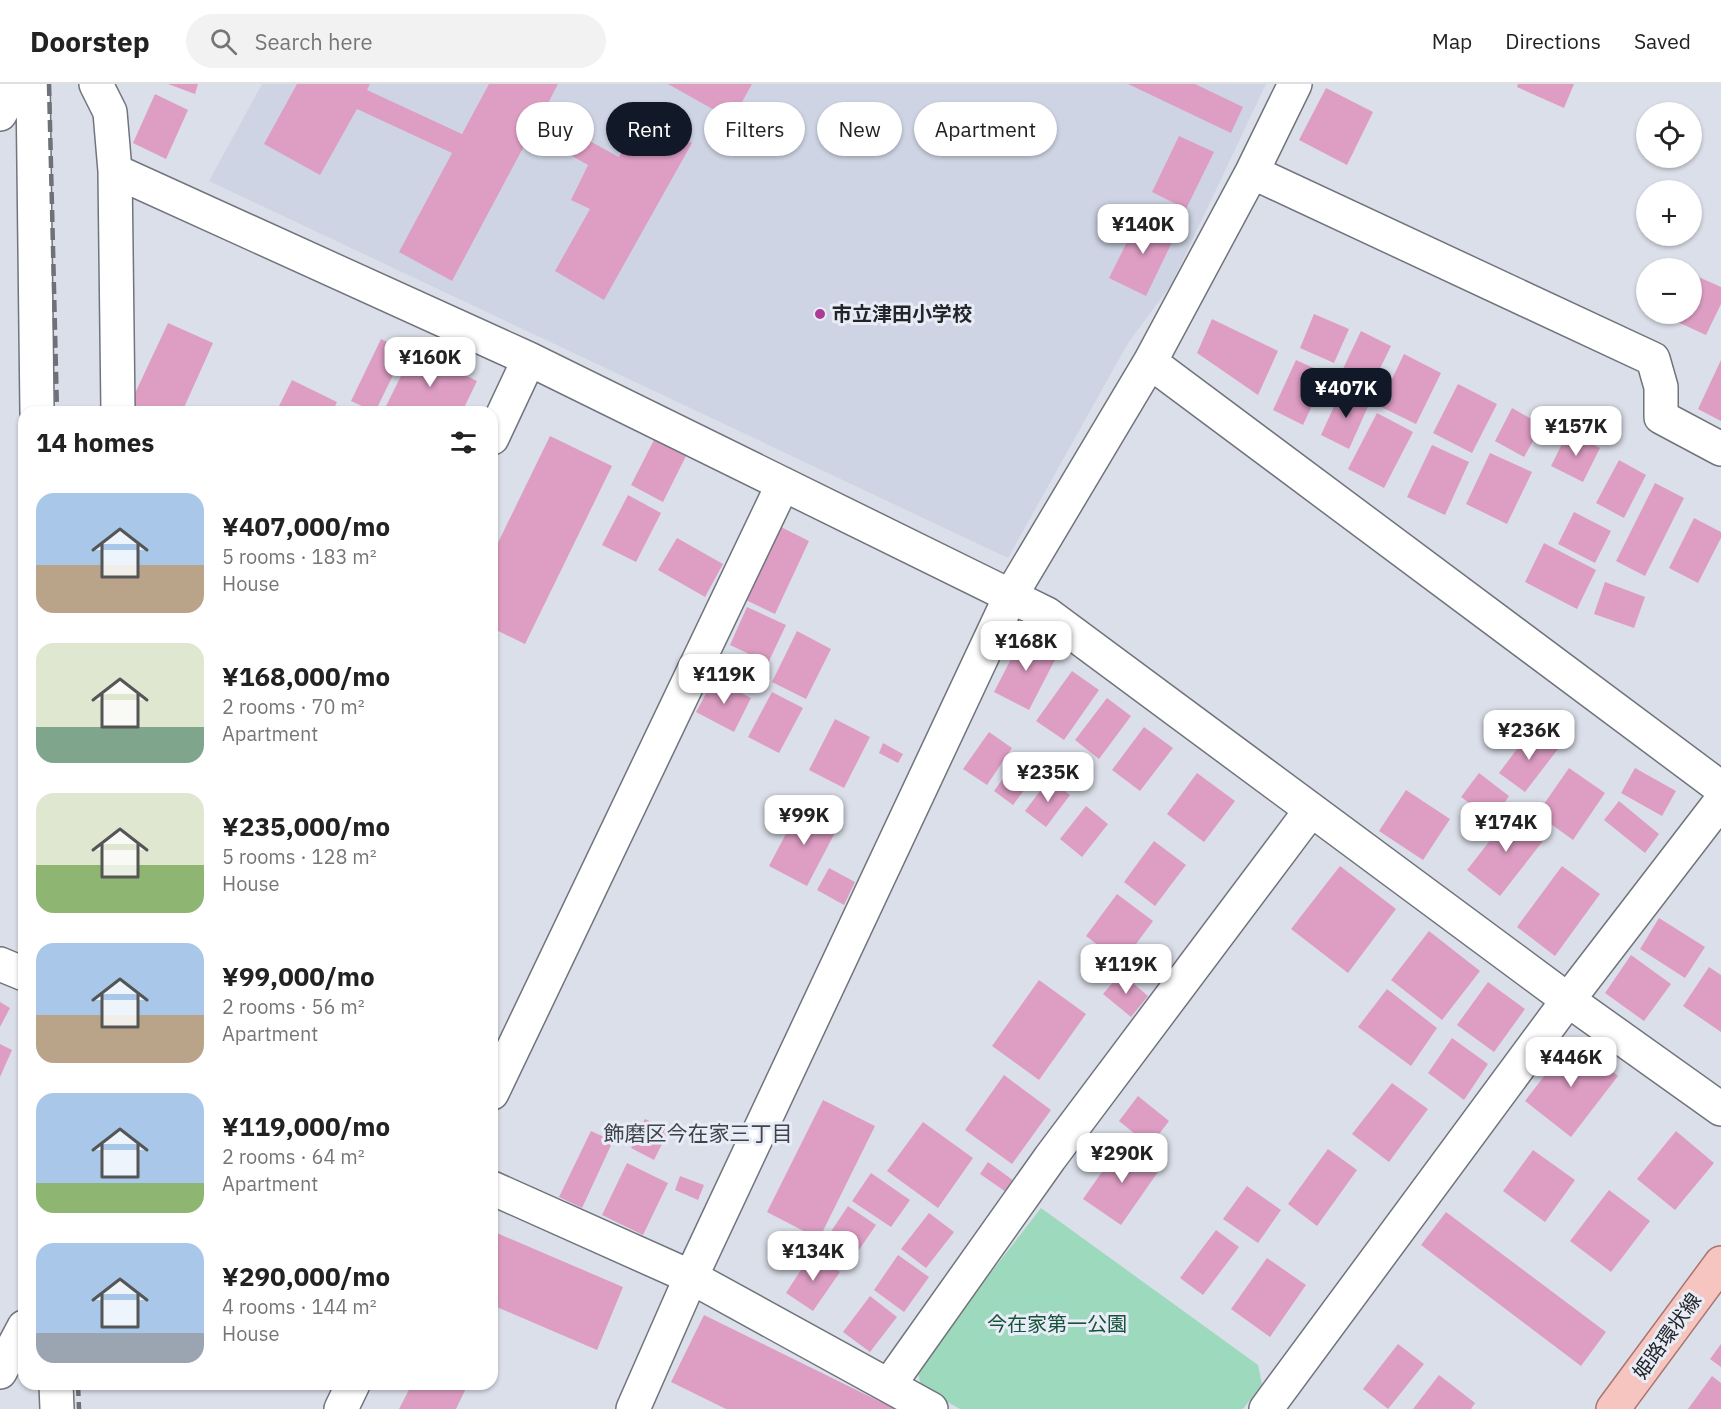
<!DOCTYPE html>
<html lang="en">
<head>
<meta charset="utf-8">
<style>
	body { margin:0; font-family:"IBM Plex Sans","Noto Sans JP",sans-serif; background:#f2f2f2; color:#222; height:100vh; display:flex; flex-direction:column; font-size:22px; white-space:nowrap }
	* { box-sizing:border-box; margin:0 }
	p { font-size:20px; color:#767676 }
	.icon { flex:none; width:33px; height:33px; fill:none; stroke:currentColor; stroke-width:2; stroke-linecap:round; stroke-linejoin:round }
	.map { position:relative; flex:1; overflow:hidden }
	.sheet { position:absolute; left:18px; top:322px; width:480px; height:984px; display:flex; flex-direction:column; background:#fff; border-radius:18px; box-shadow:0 2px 4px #0004 }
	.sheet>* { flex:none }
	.top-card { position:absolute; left:516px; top:18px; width:570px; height:54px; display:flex; gap:12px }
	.controls { position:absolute; left:1636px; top:18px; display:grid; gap:12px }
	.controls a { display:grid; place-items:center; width:66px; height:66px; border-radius:50%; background:#fff; box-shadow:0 2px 4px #0004; font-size:30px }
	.price { position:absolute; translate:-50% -51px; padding:0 14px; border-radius:12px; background:#fff; color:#222; font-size:20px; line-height:39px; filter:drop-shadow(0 2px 3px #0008) }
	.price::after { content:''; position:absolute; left:50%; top:36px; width:18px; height:14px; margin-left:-9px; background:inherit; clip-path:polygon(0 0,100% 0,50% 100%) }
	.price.selected { background:#111827; color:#fff }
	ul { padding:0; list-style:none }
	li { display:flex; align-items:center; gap:18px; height:150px; padding:0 18px }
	li span { display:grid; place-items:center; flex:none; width:168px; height:120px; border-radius:18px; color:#555 }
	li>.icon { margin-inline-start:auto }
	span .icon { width:72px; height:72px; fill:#fffc; stroke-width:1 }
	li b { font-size:26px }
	h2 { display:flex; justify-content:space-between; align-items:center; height:72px; padding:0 18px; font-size:26px }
	.tag { padding:0 21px; border-radius:27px; background:#fff; box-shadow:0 2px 4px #0004; font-size:21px; line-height:54px }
	.tag.selected { background:#111827; color:#fff }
	header { display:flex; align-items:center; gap:36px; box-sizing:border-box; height:84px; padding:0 30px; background:#fff; border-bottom:2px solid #e0e0e0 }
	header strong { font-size:28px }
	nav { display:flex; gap:33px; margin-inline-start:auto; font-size:21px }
	.search { width:420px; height:54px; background:#f2f2f2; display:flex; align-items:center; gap:15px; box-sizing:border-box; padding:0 21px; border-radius:33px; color:#767676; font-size:22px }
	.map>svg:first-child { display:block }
	.built { fill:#ced4e4 }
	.green { fill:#9dd9bc }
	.building { fill:#de9ec4 }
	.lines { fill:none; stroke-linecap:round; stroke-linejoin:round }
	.minor-casing { stroke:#70747c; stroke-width:36 }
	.major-casing { stroke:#aa746f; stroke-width:36 }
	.minor { stroke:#fff; stroke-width:33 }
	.major { stroke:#f7c5bf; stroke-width:33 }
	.rail { stroke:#6e7177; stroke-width:4.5; stroke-dasharray:12 6; stroke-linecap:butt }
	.poi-dot { fill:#ad3b96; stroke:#e8ecf6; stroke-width:2 }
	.labels { text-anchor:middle; stroke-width:6; stroke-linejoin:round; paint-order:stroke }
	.poi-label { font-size:20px; font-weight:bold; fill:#242529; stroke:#e8ecf6; text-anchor:start }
	.park-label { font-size:20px; fill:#17523a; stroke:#e8ecf6 }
	.street-label { font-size:20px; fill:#242529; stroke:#e8ecf6 }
	.neighbourhood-label { font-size:21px; fill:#3f434a; stroke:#e8ecf6 }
</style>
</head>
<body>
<header>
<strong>Doorstep</strong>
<div class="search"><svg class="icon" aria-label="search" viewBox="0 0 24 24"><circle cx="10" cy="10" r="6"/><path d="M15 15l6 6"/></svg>Search here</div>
<nav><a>Map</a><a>Directions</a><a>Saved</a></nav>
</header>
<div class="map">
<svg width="1721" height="1325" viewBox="0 0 1721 1325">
	<rect width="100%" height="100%" fill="#dbdfe9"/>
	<path class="built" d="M 262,0 L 1266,0 L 1171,201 L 1128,259 L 1008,474 L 209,97 Z"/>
	<path class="green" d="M 1041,1124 L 1258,1281 L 1262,1300 L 1243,1325 L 960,1325 L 921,1303 L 917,1284 Z"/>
	<path class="building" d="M 168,0 L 198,0 L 195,10 Z
		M 297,0 L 370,0 L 367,6 L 462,50 L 489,0 L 558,0 L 542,31 L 619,73 L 642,31 L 692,59 L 604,216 L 555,187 L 590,125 L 571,116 L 588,81 L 531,49 L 452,197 L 399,168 L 452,69 L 357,25 L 320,91 L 264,60 Z
		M 668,0 L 752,0 L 732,36 Z
		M 1128,0 L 1195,0 L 1243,23 L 1231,49 Z
		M 1518,0 L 1574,0 L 1564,24 L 1517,3 Z
		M 1326,4 L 1373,28 L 1347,81 L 1299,56 Z
		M 155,10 L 188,26 L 166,75 L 133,59 Z
		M 1179,52 L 1214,68 L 1186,125 L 1152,108 Z
		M 1141,130 L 1177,148 L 1146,212 L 1109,194 Z
		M 1692,190 L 1721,203 L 1721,220 L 1706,251 L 1671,235 L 1673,230 L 1692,230 Z
		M 1314,230 L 1349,245 L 1334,279 L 1300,264 Z
		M 1212,235 L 1278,267 L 1258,311 L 1197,269 Z
		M 168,239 L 213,259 L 182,328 L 143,328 L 129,322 Z
		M 1361,247 L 1391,262 L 1372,301 L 1342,287 Z
		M 381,255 L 405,267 L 375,328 L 351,317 Z
		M 414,266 L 477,297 L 462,328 L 383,328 Z
		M 1404,270 L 1441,289 L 1416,340 L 1379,322 Z
		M 1296,276 L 1327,290 L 1303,341 L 1273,326 Z
		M 1721,276 L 1721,337 L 1698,325 Z
		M 292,296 L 337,318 L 332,328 L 276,328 Z
		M 1458,300 L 1497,320 L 1472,369 L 1433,349 Z
		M 1342,305 L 1370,318 L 1349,365 L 1321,351 Z
		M 1512,324 L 1542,341 L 1524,373 L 1495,357 Z
		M 1377,329 L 1413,348 L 1384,404 L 1348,385 Z
		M 1568,348 L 1600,364 L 1583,398 L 1551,382 Z
		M 550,352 L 612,382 L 525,560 L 492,544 L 492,471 Z
		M 654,356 L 686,372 L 663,418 L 631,401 Z
		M 1432,361 L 1469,378 L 1445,431 L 1407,413 Z
		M 1490,369 L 1532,388 L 1507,440 L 1466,420 Z
		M 1619,376 L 1646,391 L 1624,434 L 1596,419 Z
		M 1655,399 L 1684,414 L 1645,492 L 1616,477 Z
		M 628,411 L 661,429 L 636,478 L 602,461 Z
		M 1574,428 L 1611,447 L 1595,479 L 1558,460 Z
		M 1694,434 L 1721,448 L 1721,454 L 1698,499 L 1669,484 Z
		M 781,443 L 809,457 L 775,530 L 746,516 Z
		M 677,454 L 723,480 L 705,513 L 658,486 Z
		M 1544,459 L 1596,486 L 1577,525 L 1525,498 Z
		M 1605,498 L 1645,513 L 1634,544 L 1594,530 Z
		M 747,523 L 786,541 L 768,579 L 730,561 Z
		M 797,547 L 831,565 L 806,615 L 772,598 Z
		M 1024,550 L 1059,568 L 1029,626 L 994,608 Z
		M 1072,587 L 1099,606 L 1064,656 L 1036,637 Z
		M 714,595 L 751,614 L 734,648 L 696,628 Z
		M 772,608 L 803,624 L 779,669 L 748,653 Z
		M 1107,614 L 1131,632 L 1099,675 L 1075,656 Z
		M 835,635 L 870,653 L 844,704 L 809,686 Z
		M 1144,643 L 1173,664 L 1140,707 L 1112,686 Z
		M 1532,645 L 1558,665 L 1525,708 L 1499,689 Z
		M 989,648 L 1012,664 L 987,701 L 963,685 Z
		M 883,659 L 903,670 L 898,679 L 879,669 Z
		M 1019,672 L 1039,686 L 1013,721 L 994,707 Z
		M 1569,684 L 1605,709 L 1573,756 L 1537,730 Z
		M 1635,684 L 1676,707 L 1662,732 L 1621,709 Z
		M 1197,689 L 1235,717 L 1204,758 L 1167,730 Z
		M 1479,689 L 1509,712 L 1493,736 L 1461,713 Z
		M 1049,695 L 1070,711 L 1046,743 L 1025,727 Z
		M 1406,706 L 1450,735 L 1423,776 L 1379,747 Z
		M 1619,717 L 1659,750 L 1645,769 L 1604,736 Z
		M 801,721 L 839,741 L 807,802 L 769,782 Z
		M 1086,722 L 1108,740 L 1082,773 L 1060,755 Z
		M 1513,727 L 1546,753 L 1500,812 L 1467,786 Z
		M 1154,757 L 1186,781 L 1155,822 L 1124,798 Z
		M 1340,782 L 1396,825 L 1348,889 L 1291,845 Z
		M 1562,782 L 1600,810 L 1555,872 L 1517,843 Z
		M 829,784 L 855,798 L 844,821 L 817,806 Z
		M 1117,810 L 1153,837 L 1122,879 L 1086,852 Z
		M 1659,834 L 1705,863 L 1685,894 L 1640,865 Z
		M 1429,847 L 1480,887 L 1442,936 L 1391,896 Z
		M 1631,871 L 1671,900 L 1644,937 L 1605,909 Z
		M 1709,883 L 1721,891 L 1721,948 L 1683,922 Z
		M 1121,889 L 1148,912 L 1131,933 L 1103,910 Z
		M 1039,896 L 1086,930 L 1039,996 L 992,962 Z
		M 1488,898 L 1525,925 L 1494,968 L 1457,941 Z
		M 1387,905 L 1437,944 L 1411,982 L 1358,943 Z
		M 0,918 L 10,924 L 0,943 Z
		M 1452,954 L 1488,980 L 1464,1016 L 1428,989 Z
		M 1572,956 L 1618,992 L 1571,1053 L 1525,1017 Z
		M 0,960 L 12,966 L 0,993 Z
		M 1004,991 L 1051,1026 L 1012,1080 L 965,1046 Z
		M 1392,999 L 1428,1025 L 1389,1078 L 1352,1050 Z
		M 1138,1012 L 1169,1037 L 1150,1062 L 1119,1037 Z
		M 823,1016 L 875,1042 L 819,1155 L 767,1128 Z
		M 645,1035 L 669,1046 L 654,1076 L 631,1064 Z
		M 923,1038 L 973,1074 L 938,1124 L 887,1087 Z
		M 591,1047 L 613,1057 L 582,1124 L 559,1113 Z
		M 1676,1047 L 1714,1079 L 1675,1126 L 1637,1095 Z
		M 1123,1058 L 1160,1085 L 1121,1141 L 1083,1115 Z
		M 1328,1065 L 1357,1086 L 1317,1142 L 1288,1120 Z
		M 1533,1066 L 1575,1096 L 1545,1138 L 1503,1107 Z
		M 988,1078 L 1014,1097 L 1006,1108 L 980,1090 Z
		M 627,1079 L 668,1099 L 643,1151 L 602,1131 Z
		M 871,1089 L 910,1116 L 891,1143 L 852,1117 Z
		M 680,1092 L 704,1101 L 698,1116 L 675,1106 Z
		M 1247,1102 L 1281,1126 L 1258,1159 L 1223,1135 Z
		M 1609,1106 L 1650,1137 L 1611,1188 L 1570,1157 Z
		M 848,1122 L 876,1141 L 852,1176 L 824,1158 Z
		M 1446,1128 L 1606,1248 L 1581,1282 L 1421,1161 Z
		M 929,1129 L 954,1148 L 926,1184 L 901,1165 Z
		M 1216,1146 L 1239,1163 L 1203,1211 L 1180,1194 Z
		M 492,1147 L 623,1203 L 597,1266 L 492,1221 Z
		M 812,1169 L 840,1188 L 813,1227 L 786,1209 Z
		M 898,1171 L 929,1193 L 904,1228 L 874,1206 Z
		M 1267,1174 L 1306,1201 L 1270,1253 L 1231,1225 Z
		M 870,1212 L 897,1233 L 870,1268 L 843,1248 Z
		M 704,1231 L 895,1325 L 726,1325 L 671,1298 Z
		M 1398,1260 L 1424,1280 L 1388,1325 L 1363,1305 Z
		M 1721,1260 L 1721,1283 L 1710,1275 Z
		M 1439,1291 L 1475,1319 L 1471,1325 L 1413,1325 Z
		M 1712,1292 L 1721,1299 L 1721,1325 L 1688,1325 Z
		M 412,1300 L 468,1300 L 456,1325 L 399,1325 Z"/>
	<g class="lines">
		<g class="minor-casing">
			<path id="minor" d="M 33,0 L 37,328
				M 96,0 L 110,28 L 115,87 L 118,328
				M 0,30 L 16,0
				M 115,87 L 529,275 L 1047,530 L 1568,916 L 1721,1025
				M 1252,88 L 1653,275 L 1661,303 L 1661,333 L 1721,365
				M 1150,278 L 1721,704
				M 492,354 L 529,275
				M 0,880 L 24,890
				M 492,1009 L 783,400
				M 492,1104 L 691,1193 L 931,1325
				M 0,1288 L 24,1243
				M 56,1300 L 57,1325
				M 889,1301 L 1050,1074 L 1311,726
				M 341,1325 L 353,1300
				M 633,1325 L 691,1193 L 1011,511 L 1150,278 L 1252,88 L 1295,0
				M 1266,1325 L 1568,916 L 1721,717"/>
		</g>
		<g class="major-casing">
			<path id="major" d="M 1613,1325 L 1721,1179"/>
		</g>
		<use href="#minor" class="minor"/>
		<use href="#major" class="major"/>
		<path class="rail" d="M 49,0 L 57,328
			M 78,1300 L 79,1325"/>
	</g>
	<circle class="poi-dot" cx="820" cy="230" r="6"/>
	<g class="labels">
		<g class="poi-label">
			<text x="832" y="237">市立津田小学校</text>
		</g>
		<g class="park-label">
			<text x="1057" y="1247">今在家第一公園</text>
		</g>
		<g class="street-label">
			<text transform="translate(1667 1252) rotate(-54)" y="7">姫路環状線</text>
		</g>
		<g class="neighbourhood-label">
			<text x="698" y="1057">飾磨区今在家三丁目</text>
		</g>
	</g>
</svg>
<div class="controls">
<a><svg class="icon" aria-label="locate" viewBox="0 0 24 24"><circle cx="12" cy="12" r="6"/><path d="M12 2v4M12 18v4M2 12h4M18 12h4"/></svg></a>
<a>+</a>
<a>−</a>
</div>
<b class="price" style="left:1143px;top:171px">¥140K</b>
<b class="price" style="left:430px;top:304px">¥160K</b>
<b class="price selected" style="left:1346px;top:335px">¥407K</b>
<b class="price" style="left:1576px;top:373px">¥157K</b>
<b class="price" style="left:1026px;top:588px">¥168K</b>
<b class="price" style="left:724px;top:621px">¥119K</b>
<b class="price" style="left:1529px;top:677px">¥236K</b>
<b class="price" style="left:1048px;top:719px">¥235K</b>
<b class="price" style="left:804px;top:762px">¥99K</b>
<b class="price" style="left:1506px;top:769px">¥174K</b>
<b class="price" style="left:1126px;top:911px">¥119K</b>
<b class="price" style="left:1571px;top:1004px">¥446K</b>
<b class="price" style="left:1122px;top:1100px">¥290K</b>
<b class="price" style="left:813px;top:1198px">¥134K</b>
<div class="top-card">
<a class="tag">Buy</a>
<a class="tag selected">Rent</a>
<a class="tag">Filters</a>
<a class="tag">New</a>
<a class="tag">Apartment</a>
</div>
<section class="sheet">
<h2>14 homes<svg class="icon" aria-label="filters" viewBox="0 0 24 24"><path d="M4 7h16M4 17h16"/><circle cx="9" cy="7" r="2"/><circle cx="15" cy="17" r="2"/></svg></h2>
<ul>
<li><span style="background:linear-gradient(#a9c7e8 60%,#b9a48a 0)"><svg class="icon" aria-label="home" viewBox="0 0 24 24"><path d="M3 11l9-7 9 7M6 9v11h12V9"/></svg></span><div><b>¥407,000/mo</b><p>5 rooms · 183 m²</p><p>House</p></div></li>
<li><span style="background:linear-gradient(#dfe7d0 70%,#7fa58c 0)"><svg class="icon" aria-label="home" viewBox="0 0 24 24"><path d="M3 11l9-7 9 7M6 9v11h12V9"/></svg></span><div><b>¥168,000/mo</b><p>2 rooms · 70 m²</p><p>Apartment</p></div></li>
<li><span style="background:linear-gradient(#dfe7d0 60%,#8fb573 0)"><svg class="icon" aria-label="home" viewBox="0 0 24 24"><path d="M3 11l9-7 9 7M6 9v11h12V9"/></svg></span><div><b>¥235,000/mo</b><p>5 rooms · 128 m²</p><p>House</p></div></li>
<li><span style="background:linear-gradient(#a9c7e8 60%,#b9a48a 0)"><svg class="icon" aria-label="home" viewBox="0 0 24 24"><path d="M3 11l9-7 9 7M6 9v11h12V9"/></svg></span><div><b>¥99,000/mo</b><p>2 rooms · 56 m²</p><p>Apartment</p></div></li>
<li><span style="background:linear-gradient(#a9c7e8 75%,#8fb573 0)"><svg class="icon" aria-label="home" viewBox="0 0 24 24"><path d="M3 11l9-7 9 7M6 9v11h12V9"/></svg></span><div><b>¥119,000/mo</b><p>2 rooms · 64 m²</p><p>Apartment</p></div></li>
<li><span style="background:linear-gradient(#a9c7e8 75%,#9aa5b1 0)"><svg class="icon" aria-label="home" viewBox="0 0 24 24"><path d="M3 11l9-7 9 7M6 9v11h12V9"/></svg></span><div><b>¥290,000/mo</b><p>4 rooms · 144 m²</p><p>House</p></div></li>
</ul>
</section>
</div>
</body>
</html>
